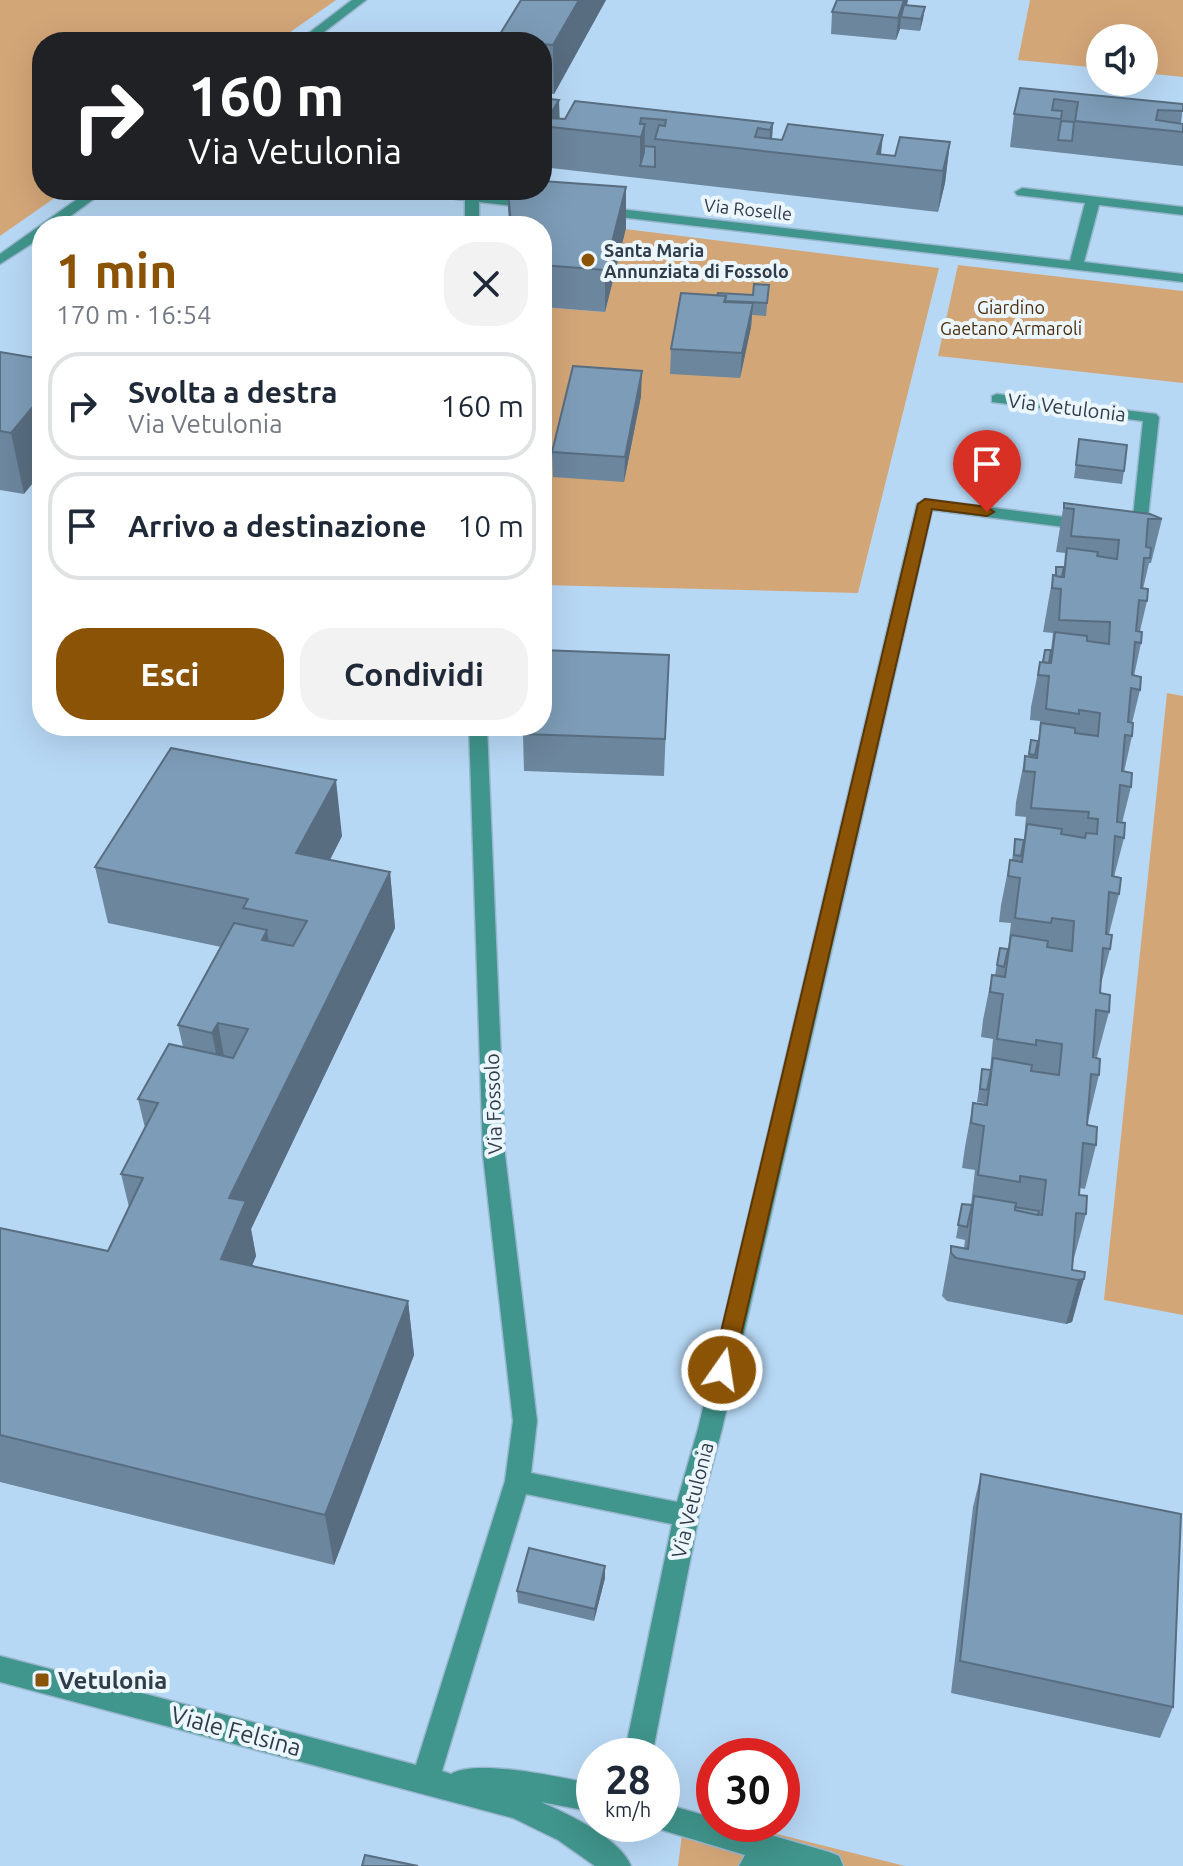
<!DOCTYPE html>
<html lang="it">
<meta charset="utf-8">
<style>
:root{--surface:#fff;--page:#f2f2f3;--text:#1f2937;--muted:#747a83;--line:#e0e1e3;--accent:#8b5306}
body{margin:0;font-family:Ubuntu,sans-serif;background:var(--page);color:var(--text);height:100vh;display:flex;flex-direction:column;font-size:30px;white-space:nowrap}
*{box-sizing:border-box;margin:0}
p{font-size:26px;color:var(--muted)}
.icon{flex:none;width:44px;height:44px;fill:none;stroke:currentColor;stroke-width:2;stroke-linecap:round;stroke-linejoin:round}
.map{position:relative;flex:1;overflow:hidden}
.drawer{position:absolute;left:32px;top:216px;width:520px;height:520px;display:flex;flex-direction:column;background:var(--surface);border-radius:32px;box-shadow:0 8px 32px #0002}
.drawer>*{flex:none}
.top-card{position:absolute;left:32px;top:32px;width:520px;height:168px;border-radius:32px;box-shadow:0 8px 32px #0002;background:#202124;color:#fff;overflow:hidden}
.tools{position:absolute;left:1086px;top:24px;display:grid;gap:16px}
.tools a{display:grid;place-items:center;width:72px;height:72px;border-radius:50%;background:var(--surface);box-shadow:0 8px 32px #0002;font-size:40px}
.speed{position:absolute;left:576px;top:1738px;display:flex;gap:16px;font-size:40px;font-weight:700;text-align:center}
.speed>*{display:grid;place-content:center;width:104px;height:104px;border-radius:50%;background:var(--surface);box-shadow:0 8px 32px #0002;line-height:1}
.speed small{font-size:20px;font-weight:400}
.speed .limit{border:12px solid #d22;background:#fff;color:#111}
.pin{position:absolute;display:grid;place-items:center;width:68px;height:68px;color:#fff;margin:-82px -34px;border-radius:50% 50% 50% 0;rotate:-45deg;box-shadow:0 0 8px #0007}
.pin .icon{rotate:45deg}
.me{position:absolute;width:88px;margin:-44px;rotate:13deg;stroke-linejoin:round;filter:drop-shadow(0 0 6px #0008)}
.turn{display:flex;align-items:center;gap:28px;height:168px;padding:0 24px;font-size:36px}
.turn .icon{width:104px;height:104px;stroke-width:2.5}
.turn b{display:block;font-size:56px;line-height:68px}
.round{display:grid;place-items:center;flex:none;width:84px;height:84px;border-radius:32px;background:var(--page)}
.summary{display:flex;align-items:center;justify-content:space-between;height:136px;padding:0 24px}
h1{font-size:48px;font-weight:700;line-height:60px;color:var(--accent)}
.primary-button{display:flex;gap:16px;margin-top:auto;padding:16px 24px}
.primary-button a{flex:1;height:92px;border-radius:32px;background:var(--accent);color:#fff;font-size:32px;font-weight:700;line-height:92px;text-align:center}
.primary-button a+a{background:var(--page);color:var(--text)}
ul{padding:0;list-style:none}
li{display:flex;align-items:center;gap:24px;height:108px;margin:0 16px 12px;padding:0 8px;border:4px solid var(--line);border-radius:32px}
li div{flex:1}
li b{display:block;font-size:30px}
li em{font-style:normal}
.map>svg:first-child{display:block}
</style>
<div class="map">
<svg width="1183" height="1866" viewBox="0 0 1183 1866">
<rect width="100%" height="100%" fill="#b7d8f5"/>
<g fill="#d3a678">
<path d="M0,0H336L276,42H42V190H66L0,236Z"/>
<path d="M1030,0H1183V77L1144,73V38H1100V68L1018,60Z"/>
<path d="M625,229L939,268L858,593L542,585V307L605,312Z"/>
<path d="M958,265L1183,291V383L938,356Z"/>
<path d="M1167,693L1183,696V1315L1104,1300Z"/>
<path d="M685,1811L714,1824H737L905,1866H678Z"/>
</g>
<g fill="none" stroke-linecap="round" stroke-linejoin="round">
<defs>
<g id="minor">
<path d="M352,0H366L311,42H297Z"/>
<path d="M1022,188L1183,207V215L1099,205L1084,262L1183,274V282L602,215L595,211L602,207L1070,261L1085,203L1017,195L1015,192Z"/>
<path d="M90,190H106L57,226H42V237L0,264V254Z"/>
<path d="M408,190H449L534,200L541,204L534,208L479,202V226H465V200L415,194Z"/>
<path d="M997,394L1156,414L1159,417L1146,535L1135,536L1127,531L1132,527L1143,421L992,402V396Z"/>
<path d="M925,499L1087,520L1095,525L1087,530L932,510L722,1429L699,1515L652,1756H624L672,1524L526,1494L442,1771L451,1774C476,1758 563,1778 594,1784V1812L541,1802C568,1814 620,1838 631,1866H595L558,1840L513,1818L0,1682V1656L416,1765L505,1481L513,1421L483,1155L469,726H487L505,1155L537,1421L531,1473L677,1502L698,1429L917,504Z"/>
<path d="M662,1803L714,1818V1824H733L829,1852L839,1856L843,1866H739L745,1855L652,1827L651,1824H662Z"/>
</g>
</defs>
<use href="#minor" stroke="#99b6cf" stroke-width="3"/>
<use href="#minor" fill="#40958c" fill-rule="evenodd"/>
</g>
<g fill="#6c869d">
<path d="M521,0H606L554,94L542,93V42H497V39Z"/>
<path d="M837,0H908L907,5L925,7L923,19L920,31L900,29L896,40L831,34L832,12Z"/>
<path d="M1020,88L1183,104L1181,124H1183V166L1010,147L1014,114Z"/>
<path d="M542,98L559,100V119H565L575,101L773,123L772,139L895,156L950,142L945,183L938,212L542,167Z"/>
<path d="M626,187V228L605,312L542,307V226H509L507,190Z"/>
<path d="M769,285L766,316L752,315L751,327L740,378L670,374L671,349L717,296L753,295Z"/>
<path d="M0,352L24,494L0,490Z"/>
<path d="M641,396L624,482L553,477L552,452Z"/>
<path d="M1079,439L1124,471L1122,484L1074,478Z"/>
<path d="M1064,503L1162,519L1151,563H1149L1143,589L1147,601L1140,631L1141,643L1134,676L1140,690L1132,723V736L1124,772L1131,787L1122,823L1124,838L1114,877L1119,894L1109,934L1110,949L1101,984L1100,993L1109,1012L1097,1057L1093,1056L1099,1075L1087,1125L1096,1145L1085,1189L1080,1188L1079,1195L1086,1214L1074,1258L1072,1270L1085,1272L1072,1322L1066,1324L947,1301L942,1296L951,1246L964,1248L965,1240L956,1238L962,1204L971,1205L975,1170L962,1168L965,1147L973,1103L984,1104V1103L977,1102L982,1069L990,1070L993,1039L981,1037L983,1020L992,975H995L1000,948L1008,949L1011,923L999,922L1001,905L1010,860H1012L1015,839L1024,840L1026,817L1015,816L1016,802L1025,756L1028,757L1031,740L1038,741L1039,735L1040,721L1030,720L1031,707L1040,662H1042L1045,650H1051L1053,633L1043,632L1053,575L1055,576L1056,567H1064L1065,553L1056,552Z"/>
<path d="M669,655L664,776L524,771L523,734Z"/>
<path d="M252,726H294L289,733Z"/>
<path d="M342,836L330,860L390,872L395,928L251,1229L256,1256L252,1266L408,1301L414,1355L334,1565L0,1482V1228L108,1251L129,1207L121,1174L145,1128L138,1099L183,1047L178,1025L221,947L108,923L95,867Z"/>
<path d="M981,1474L1173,1707L1160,1738L951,1693L973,1507Z"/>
<path d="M605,1566V1578L594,1621L518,1603L517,1591Z"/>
</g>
<g fill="#586d80">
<path d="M579,0H606L554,94L553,45Z"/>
<path d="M904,0H908L903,17H901L900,29L896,40L898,18Z"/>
<path d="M925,7L923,19L920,31L921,19Z"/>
<path d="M559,100L560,128L548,118Z"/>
<path d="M641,118V136L645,124L644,164L640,166V178V124Z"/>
<path d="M773,123L771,152H769L770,130Z"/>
<path d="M883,135L880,164L877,154Z"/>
<path d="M950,142L945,183L938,212L943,171Z"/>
<path d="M626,187V228L605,312V270Z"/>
<path d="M753,303L751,327L740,378L742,353Z"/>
<path d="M642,371L641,396L624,482L625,457Z"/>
<path d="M42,396V472L24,494L11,433Z"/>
<path d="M288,726H294L289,733Z"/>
<path d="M336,780L342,836L304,909L296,853Z"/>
<path d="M390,872L395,928L251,1229L256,1256L232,1313L221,1259L229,1198Z"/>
<path d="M267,930L275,984L262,940Z"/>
<path d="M218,1023L228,1078L223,1089L212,1033Z"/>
<path d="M1084,1279L1072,1322L1066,1324L1078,1280Z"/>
<path d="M408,1301L414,1355L334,1565L325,1515Z"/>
<path d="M605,1566V1578L594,1621L595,1609Z"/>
</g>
<g fill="#7d9cb7" stroke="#586d80" stroke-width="2">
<path d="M521,0H579L553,45L542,44V42H522L497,39Z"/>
<path d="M837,0H904L898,18L832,12Z"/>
<path d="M904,5L925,7L921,19L901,17Z"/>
<path d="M1020,88L1183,104V111L1158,110L1156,120L1183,124V132L1075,121L1078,102L1054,99L1052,110L1062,111L1061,119L1014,114Z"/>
<path d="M542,98L559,100L548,118L565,119L575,101L773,123L770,130L758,128L755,137L782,140L788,124L883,135L877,154L895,156L900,137L950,142L943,171L655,139L659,125L665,126L666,120L641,118L640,124H645L641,137L542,126Z"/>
<path d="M1061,121L1074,122L1072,141L1058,140Z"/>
<path d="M644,146L655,147V167L640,166L644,152Z"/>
<path d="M542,181L626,187L605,270L542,265V226H511L508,190H542Z"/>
<path d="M754,284L769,285L767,303L725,301L726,296H717L718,293L753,295Z"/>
<path d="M681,293L726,296L724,302L753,303L742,353L671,349Z"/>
<path d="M0,352L42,359V396L11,433L0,431Z"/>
<path d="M573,366L642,371L625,457L552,452Z"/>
<path d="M1079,439L1127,445L1124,471L1076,465Z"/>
<path d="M1064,503L1150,514L1162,519H1148L1146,547L1151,548L1150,558H1144L1141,588L1148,589L1147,601L1139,600L1136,631L1142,632L1141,643L1135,642L1132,675L1141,677L1140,690L1131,688L1128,722L1133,723L1132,736L1125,735L1122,771L1132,773L1131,787L1120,785L1117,822L1125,823L1124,838L1115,836L1112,876L1121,878L1119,894L1109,892L1106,934L1112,935L1110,949L1103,948L1100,993L1110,995L1109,1012L1096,1010L1093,1057L1100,1059L1099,1075L1091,1074L1087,1125L1097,1127L1096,1145L1083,1143L1079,1195L1087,1196L1086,1214L1076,1213L1072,1270L1085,1272L1084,1279L1078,1280L956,1258L951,1253V1246L968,1249L974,1196L1016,1203L1015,1210L1042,1215L1046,1180L1020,1176V1182L978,1175L984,1126L971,1123L973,1103L987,1105L993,1058L1032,1065L1031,1071L1059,1075L1062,1044L1036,1040V1045L997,1039L1003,994L990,992L992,975L1005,977L1011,935L1048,941L1047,947L1072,951L1074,921L1052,918L1051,923L1015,918L1020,878L1008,876L1010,860L1022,862L1027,824L1062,829L1061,834L1085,838L1086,833L1097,834L1098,819L1088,818L1089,812L1031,808L1035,772L1024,771L1025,756L1037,758L1041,723L1075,728V733L1098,736L1100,713L1079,710V714L1046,709L1049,676L1038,675L1040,662L1051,663L1055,632L1087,636V641L1109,644L1110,622L1059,620L1061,589L1052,588L1053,575L1064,577L1067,548L1098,552L1097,556L1117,559L1119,540L1071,536L1074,509L1064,508Z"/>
<path d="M1056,567H1064L1062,577L1056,576Z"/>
<path d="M542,650L669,655L665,739L523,734L524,726H542Z"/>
<path d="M1045,650H1051L1049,663L1043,662Z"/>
<path d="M1031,740L1038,741L1035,755L1029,754Z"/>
<path d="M171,748L336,780L296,853L390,872L229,1198L246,1201L221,1259L408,1301L325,1515L0,1435V1228L108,1251L143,1178L121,1174L158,1103L138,1099L169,1044L233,1058L248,1029L218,1023L212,1033L178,1025L234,923L267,930L262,940L293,946L307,921L243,908L248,899L95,867Z"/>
<path d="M1015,839L1024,840L1021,856L1014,855Z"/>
<path d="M1000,948L1008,949L1004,967L997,965Z"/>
<path d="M982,1069L991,1070L987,1090L980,1089Z"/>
<path d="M962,1204L972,1205L967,1227L958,1225Z"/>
<path d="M1015,1207L1039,1211L1038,1215L1015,1210Z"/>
<path d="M981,1474L1181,1514L1173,1707L960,1661Z"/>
<path d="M529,1548L605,1566L595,1609L517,1591Z"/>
<path d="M365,1855L418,1866H362Z"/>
</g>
<path fill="#8b5306" stroke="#5a3604" stroke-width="2" d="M925,499L987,507L994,512L987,516L932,509L733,1370L730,1377L722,1379L715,1377L712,1370L918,504Z"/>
<g fill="#8b5306" stroke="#ecf6ff" stroke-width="3">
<circle cx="588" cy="260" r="8"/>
<rect x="34" y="1672" width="16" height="16" rx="4"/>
</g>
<g text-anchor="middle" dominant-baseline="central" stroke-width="8" stroke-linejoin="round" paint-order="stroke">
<g font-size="18" fill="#303d49" stroke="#ecf6ff">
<text transform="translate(748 209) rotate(6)">Via Roselle</text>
</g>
<g font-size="18" font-weight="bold" fill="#303d49" stroke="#ecf6ff" text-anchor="start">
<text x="604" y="250">Santa Maria<tspan x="604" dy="21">Annunziata di Fossolo</tspan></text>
</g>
<g font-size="18" fill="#4c2f0e" stroke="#ecf6ff">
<text x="1011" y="307">Giardino<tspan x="1011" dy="21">Gaetano Armaroli</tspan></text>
</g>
<g font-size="20" fill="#303d49" stroke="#ecf6ff">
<text transform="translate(1067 407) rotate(7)">Via Vetulonia</text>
<text transform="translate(493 1104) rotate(-92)">Via Fossolo</text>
<text transform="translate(692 1500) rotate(-76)">Via Vetulonia</text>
</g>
<g font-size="24" font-weight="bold" fill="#303d49" stroke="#ecf6ff" text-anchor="start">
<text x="58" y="1680">Vetulonia</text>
</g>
<g font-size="24" fill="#303d49" stroke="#ecf6ff">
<text transform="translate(236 1731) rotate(15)">Viale Felsina</text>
</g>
</g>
</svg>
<div class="tools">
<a><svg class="icon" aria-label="sound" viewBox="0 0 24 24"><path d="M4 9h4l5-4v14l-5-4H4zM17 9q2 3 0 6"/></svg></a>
</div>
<div class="speed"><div>28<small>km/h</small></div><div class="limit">30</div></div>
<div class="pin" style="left:987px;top:512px;background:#d93025"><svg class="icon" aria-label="arrive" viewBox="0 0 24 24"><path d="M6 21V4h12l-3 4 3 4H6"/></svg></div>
<svg class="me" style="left:722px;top:1370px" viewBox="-20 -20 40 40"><circle r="17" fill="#8b5306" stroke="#fff" stroke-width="3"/><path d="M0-11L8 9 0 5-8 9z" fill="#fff"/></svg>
<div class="top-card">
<div class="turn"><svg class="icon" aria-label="right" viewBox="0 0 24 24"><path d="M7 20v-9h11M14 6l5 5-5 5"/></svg><div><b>160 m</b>Via Vetulonia</div></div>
</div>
<section class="drawer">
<div class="summary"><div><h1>1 min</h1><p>170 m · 16:54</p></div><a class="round"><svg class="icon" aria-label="close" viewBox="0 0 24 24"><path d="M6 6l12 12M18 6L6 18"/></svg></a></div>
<ul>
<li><svg class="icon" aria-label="right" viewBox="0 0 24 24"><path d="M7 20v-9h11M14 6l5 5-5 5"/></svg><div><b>Svolta a destra</b><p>Via Vetulonia</p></div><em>160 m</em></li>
<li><svg class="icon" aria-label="arrive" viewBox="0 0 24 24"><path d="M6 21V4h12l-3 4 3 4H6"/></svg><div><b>Arrivo a destinazione</b></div><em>10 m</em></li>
</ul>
<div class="primary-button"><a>Esci</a><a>Condividi</a></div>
</section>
</div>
